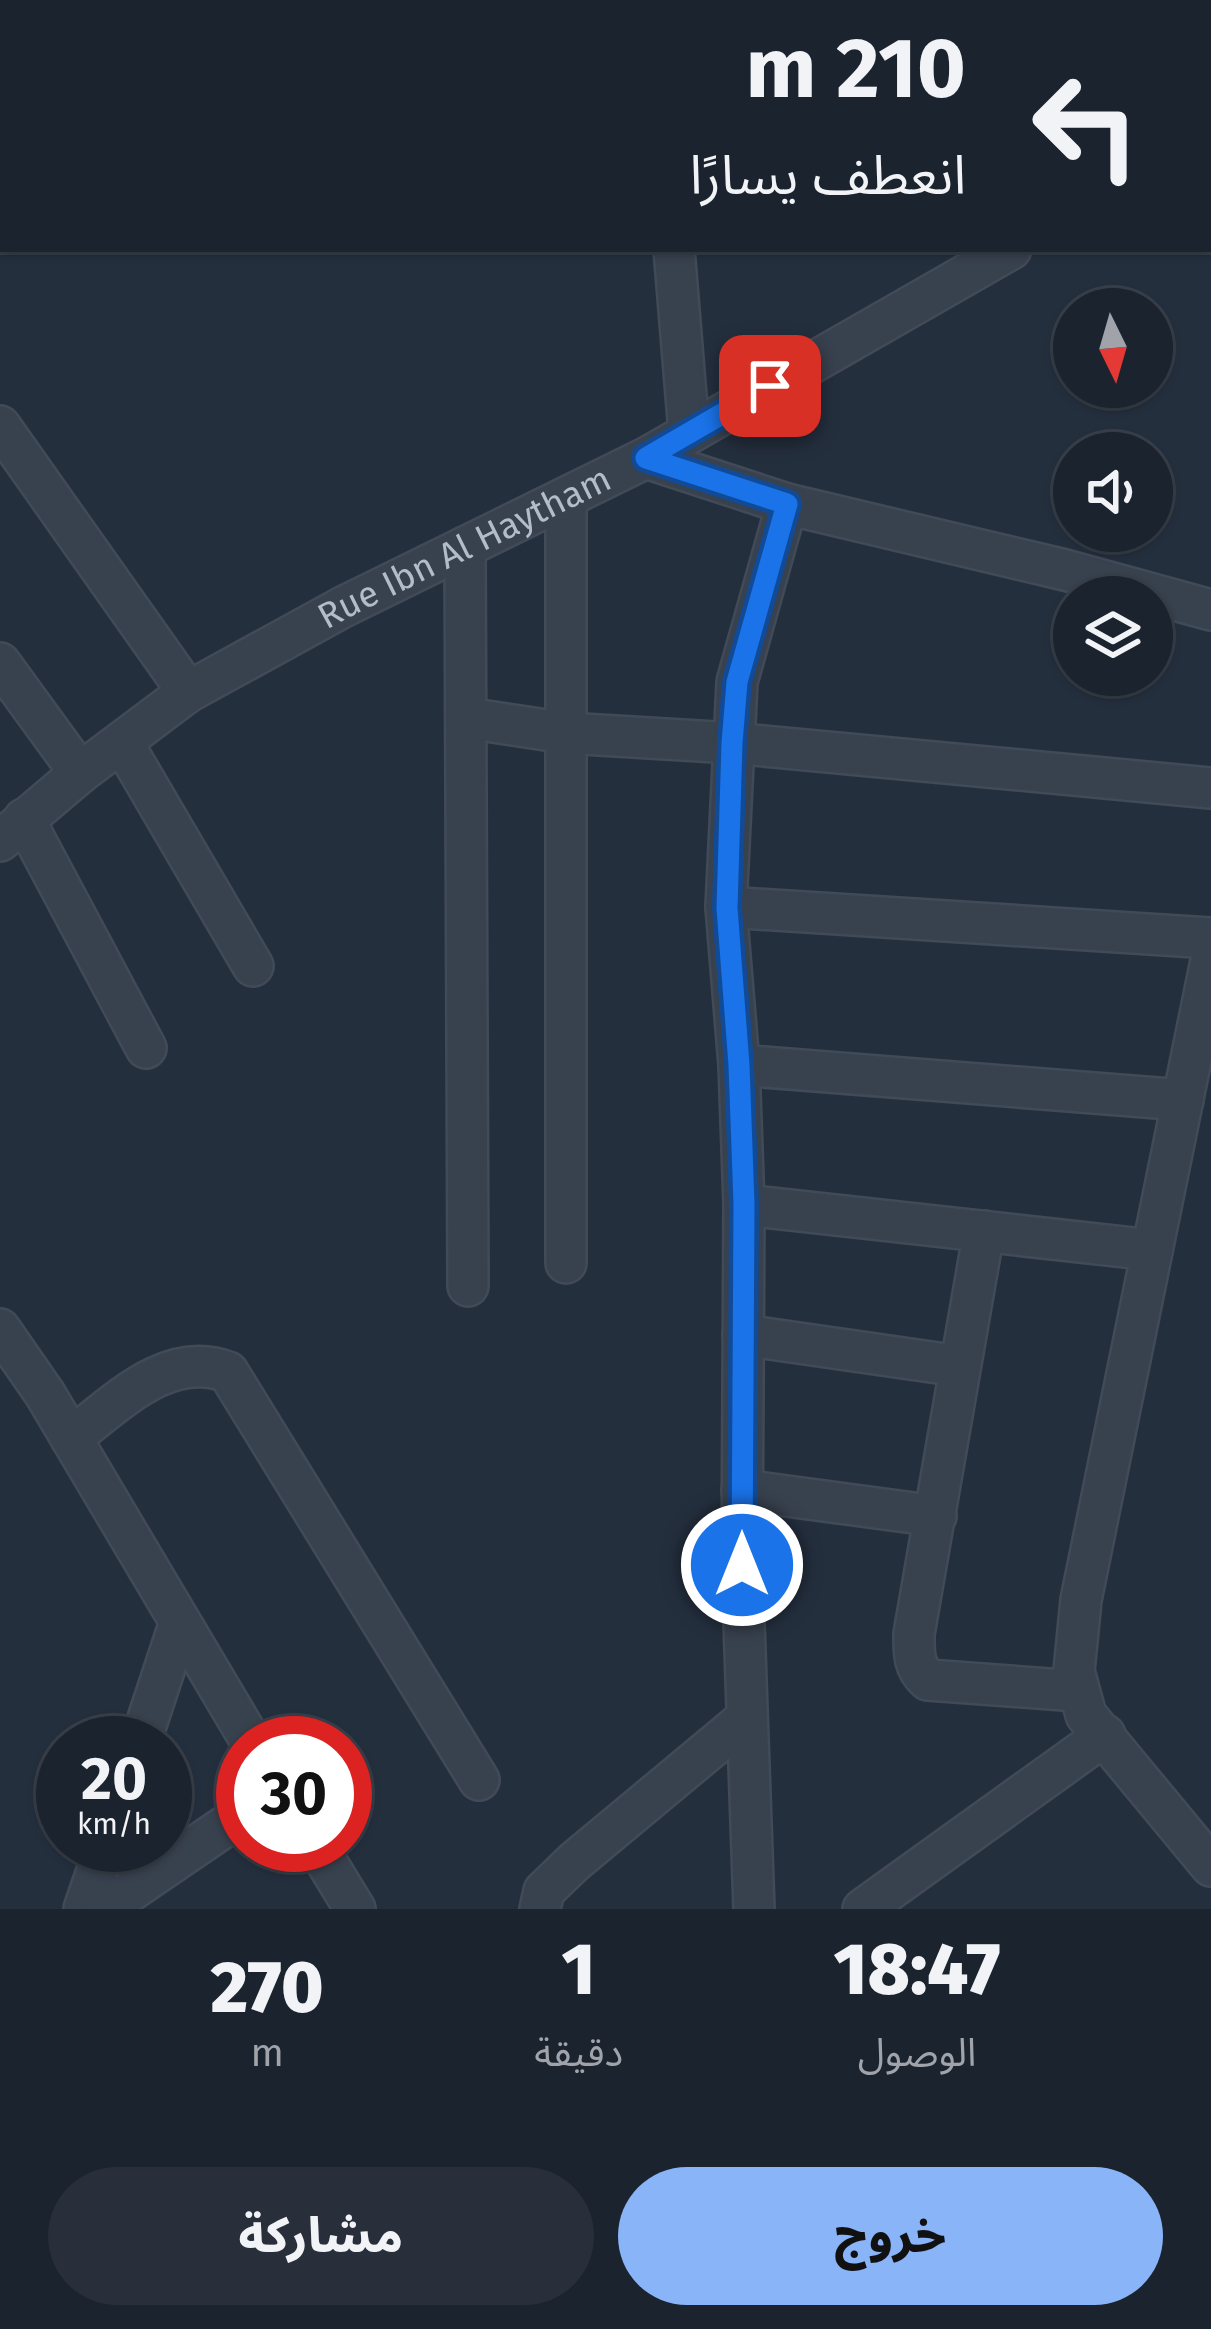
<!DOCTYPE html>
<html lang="ar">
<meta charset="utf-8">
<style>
:root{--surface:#1b232e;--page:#282f3a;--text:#f1f3f6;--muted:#a0a4aa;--line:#39404a;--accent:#8ab4f8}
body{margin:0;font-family:"Fira Sans","Noto Sans Arabic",sans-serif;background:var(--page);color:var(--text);direction:rtl;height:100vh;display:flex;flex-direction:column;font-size:45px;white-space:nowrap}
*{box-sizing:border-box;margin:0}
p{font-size:39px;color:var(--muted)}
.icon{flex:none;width:66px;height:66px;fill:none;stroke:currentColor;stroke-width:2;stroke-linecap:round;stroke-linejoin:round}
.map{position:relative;height:1909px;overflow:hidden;direction:ltr}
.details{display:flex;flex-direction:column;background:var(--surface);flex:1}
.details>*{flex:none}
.banner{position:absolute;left:0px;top:0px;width:1212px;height:252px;box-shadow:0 3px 9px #0004,0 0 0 3px var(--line);direction:rtl;background:#1b232e;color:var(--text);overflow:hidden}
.needle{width:78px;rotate:175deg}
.tools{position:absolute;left:1053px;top:288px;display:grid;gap:24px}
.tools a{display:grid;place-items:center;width:120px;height:120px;border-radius:50%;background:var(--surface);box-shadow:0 3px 9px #0004,0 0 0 3px var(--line);font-size:60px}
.speed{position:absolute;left:36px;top:1716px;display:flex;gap:24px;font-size:60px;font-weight:700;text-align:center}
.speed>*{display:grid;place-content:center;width:156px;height:156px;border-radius:50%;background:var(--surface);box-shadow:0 3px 9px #0004,0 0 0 3px var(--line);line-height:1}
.speed small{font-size:30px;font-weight:400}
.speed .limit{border:18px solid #d22;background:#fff;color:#111}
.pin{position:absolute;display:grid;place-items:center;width:102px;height:102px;color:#fff;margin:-51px;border-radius:24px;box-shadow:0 6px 18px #0006}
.me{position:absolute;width:132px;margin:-66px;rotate:0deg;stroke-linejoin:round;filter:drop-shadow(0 0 9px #0008)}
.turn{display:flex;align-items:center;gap:42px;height:252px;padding:0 48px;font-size:54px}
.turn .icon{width:156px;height:156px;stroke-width:2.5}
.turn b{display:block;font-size:84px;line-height:102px}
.eta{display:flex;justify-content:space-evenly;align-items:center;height:204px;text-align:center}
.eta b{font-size:72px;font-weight:800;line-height:84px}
.cta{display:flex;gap:24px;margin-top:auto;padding:24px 48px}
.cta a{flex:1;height:138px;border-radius:72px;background:var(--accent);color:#111;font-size:48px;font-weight:800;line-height:138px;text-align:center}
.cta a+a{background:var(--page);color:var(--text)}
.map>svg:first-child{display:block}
</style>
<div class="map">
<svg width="1211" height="1909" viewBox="0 0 1211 1909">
<rect width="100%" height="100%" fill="#242f3e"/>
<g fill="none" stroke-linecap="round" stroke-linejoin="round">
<defs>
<g id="minor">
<path d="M134,0L135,3"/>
<path d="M328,0L329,3"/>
<path d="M495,0V3"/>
<path d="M662,0V3"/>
<path d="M932,0L935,3"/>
<path d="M844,3L863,0"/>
<path d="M0,32H3"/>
<path d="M1209,140L1211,138"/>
<path d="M0,156L3,155"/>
<path d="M674,249L689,432"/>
<path d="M0,426L188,692"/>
<path d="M646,458L787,504L1065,570L1211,610"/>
<path d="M566,498V1263"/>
<path d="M465,547L468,1286"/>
<path d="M0,663L80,773"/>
<path d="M466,718L566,733L732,743L1211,788"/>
<path d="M122,742L253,966"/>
<path d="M24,819L146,1048"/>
<path id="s1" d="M0,841L80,773L188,692L343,607L646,458L1011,249"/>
<path d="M726,907L1211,938"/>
<path d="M1211,961L1081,1600L1074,1671L1086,1715L1211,1866"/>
<path d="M739,1065L1183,1100"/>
<path d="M744,1205L1152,1250"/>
<path d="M984,1231L914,1634C914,1652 913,1667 928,1680L1077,1691"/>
<path d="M0,1329L45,1394L252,1743"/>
<path d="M743,1335L959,1366"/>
<path d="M71,1438C116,1404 168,1349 228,1372L479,1780"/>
<path d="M742,1490L936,1516"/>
<path d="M140,1743L179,1625"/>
<path d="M316,1845L355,1909"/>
<path d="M84,1909L106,1845"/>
<path d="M104,1909L243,1814"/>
<path d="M540,1909L544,1891L574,1862L747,1718"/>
<path d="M754,1909L742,1565L744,1205L739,1065L726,907L737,682L787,504"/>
<path d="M863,1909L1105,1735"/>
</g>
</defs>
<use href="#minor" stroke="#414a57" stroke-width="44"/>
<use href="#minor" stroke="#38414e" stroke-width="39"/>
</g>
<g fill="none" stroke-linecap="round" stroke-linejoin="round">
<defs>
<path id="route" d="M742,1565L744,1204L739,1065L727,908L732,743L737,682L787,504L646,458L770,386"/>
</defs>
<use href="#route" stroke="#114b97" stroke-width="30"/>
<use href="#route" stroke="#1a73e8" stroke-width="21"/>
</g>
<g text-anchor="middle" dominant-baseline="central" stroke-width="12" stroke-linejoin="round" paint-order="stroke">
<g font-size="36" fill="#b4bcc9" stroke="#1d2633">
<text stroke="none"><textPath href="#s1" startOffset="552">Rue Ibn Al Haytham</textPath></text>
</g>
</g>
</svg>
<div class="tools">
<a><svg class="needle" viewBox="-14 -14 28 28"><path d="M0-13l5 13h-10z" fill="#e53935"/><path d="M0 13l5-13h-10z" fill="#a0a4aa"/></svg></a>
<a><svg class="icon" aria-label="sound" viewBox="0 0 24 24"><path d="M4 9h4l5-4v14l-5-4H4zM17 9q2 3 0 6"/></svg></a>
<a><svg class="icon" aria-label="layers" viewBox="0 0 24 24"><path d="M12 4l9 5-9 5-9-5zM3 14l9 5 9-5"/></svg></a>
</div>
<div class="speed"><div>20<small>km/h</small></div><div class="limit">30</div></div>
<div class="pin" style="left:770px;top:386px;background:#d93025"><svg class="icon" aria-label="arrive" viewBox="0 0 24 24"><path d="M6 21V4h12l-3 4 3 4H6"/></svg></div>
<svg class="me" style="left:742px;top:1565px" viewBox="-20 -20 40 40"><circle r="17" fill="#1a73e8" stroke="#fff" stroke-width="3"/><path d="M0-11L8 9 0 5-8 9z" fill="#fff"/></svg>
<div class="banner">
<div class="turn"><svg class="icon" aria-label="left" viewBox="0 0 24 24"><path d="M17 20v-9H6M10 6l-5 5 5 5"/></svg><div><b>210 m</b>انعطف يسارًا</div></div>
</div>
</div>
<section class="details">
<div class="eta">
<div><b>18:47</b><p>الوصول</p></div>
<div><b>1</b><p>دقيقة</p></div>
<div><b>270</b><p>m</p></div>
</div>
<div class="cta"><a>خروج</a><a>مشاركة</a></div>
</section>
